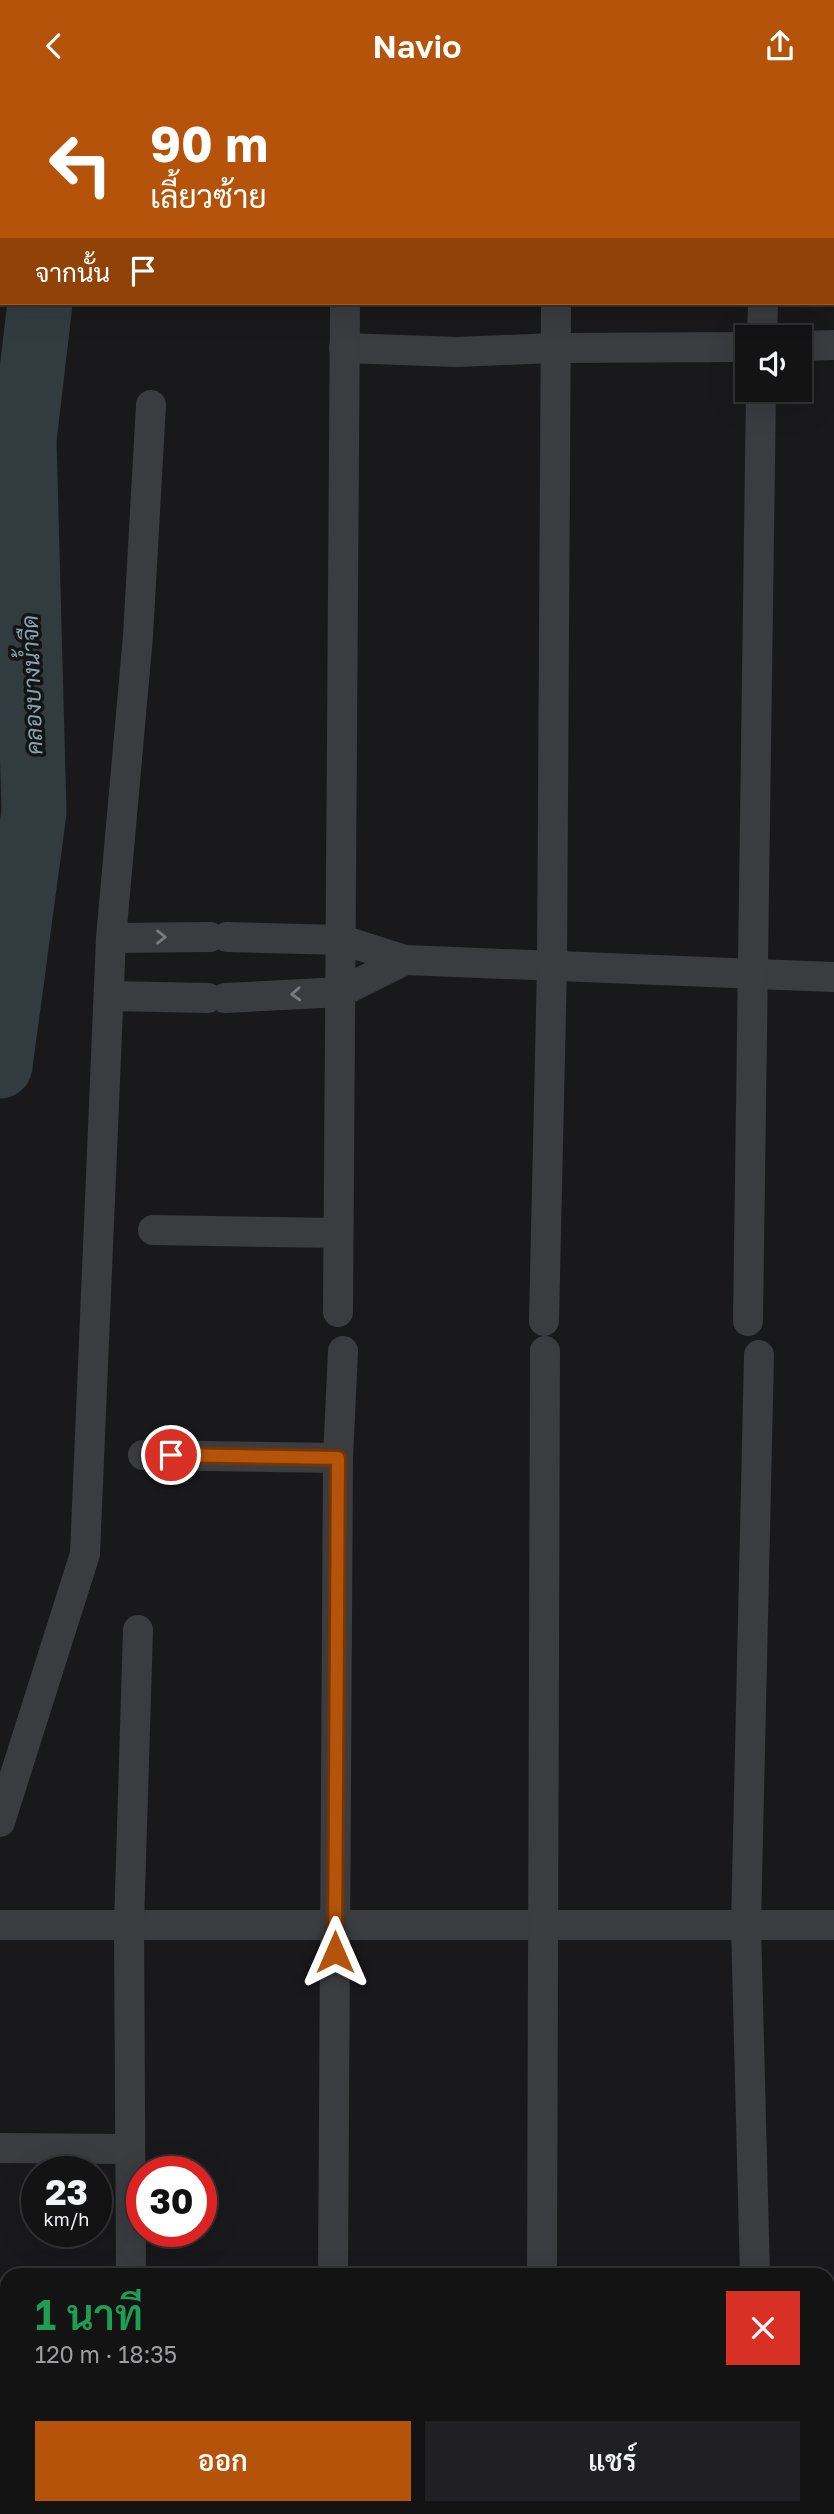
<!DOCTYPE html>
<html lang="th">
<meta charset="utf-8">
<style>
:root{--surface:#131314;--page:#202022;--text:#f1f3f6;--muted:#9d9ea0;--line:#323234;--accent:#b45309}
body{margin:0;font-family:"Golos Text",Sarabun,sans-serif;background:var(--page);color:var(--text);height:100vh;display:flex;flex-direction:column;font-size:26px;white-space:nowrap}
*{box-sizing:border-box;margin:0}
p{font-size:23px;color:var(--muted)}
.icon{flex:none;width:38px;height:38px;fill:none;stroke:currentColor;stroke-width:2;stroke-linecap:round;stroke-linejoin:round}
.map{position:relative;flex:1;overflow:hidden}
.details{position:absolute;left:0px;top:2177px;width:835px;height:247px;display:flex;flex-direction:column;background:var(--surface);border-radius:21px 21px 0 0;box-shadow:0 7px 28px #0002,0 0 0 2px var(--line)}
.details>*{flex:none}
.top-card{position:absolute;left:0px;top:0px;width:835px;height:214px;box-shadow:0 7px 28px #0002,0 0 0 2px var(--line);background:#b45309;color:#fff;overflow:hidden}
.fabs{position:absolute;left:735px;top:234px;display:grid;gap:14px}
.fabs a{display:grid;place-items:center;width:77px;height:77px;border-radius:0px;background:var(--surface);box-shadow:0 7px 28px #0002,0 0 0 2px var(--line);font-size:35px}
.speed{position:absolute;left:21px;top:2065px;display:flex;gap:14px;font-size:35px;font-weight:700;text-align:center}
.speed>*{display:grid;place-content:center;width:91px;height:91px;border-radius:50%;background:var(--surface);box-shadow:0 7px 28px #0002,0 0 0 2px var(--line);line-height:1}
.speed small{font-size:18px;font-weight:400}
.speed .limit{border:10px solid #d22;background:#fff;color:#111}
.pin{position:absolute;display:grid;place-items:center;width:60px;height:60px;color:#fff;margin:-30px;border:4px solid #fff;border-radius:50%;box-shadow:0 2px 7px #0007}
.me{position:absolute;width:77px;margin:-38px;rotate:0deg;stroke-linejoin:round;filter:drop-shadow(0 0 5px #0008)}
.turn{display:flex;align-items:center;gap:24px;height:147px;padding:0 35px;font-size:32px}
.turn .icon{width:91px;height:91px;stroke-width:2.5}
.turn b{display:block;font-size:49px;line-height:60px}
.then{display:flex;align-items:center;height:66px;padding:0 35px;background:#0003;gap:14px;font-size:26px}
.round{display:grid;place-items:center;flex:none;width:74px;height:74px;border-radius:0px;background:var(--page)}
.head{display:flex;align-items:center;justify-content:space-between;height:119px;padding:0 35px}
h1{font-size:42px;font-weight:600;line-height:52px;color:#1e9e55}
.cta{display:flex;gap:14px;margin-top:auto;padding:14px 35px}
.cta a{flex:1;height:80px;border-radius:0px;background:var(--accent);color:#fff;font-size:28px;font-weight:600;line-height:80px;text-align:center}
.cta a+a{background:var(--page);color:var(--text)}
header{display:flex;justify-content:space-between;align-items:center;height:91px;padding:0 35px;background:var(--accent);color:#fff;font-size:32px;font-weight:600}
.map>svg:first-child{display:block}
</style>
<header><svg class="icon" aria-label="back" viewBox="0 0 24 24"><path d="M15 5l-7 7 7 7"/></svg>Navio<svg class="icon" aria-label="share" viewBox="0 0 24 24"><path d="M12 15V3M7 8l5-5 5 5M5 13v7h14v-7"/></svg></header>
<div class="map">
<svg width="834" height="2423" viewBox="0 0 834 2423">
<rect width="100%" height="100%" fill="#19191b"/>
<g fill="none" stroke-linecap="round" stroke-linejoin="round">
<g stroke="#323c40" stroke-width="65">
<path d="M64,2V0"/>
<path d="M0,975L34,721L24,349L40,212"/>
</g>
<g stroke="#3a3c3f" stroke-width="30">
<path d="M353,2V0"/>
<path d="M563,2L564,0"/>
<path d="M768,2V0"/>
<path d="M762,247L763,212"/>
<path d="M800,255L834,254"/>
<path d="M344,257L457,261L554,257L747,256"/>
<path d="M227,846L342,849L405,869L834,886"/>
<path d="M111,847L210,846"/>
<path d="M111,905L208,907"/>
<path d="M225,907L341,901L405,869"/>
<path d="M153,1139L338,1142"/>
<path d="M338,1221L345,212"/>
<path d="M544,1230L552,876L556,212"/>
<path d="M748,1230L761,299"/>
<path d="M143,1364L338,1367"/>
<path d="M0,1731L85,1463L111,847L138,545L151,314"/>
<path d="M0,1834H834"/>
<path d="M0,2057L130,2058"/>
<path d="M131,2184L129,1834L138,1539"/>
<path d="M333,2184L338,1367L343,1260"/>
<path d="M542,2184L545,1260"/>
<path d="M755,2184L746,1834L759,1264"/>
<path d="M0,2283L7,2286"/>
<path d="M828,2318H834"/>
<path d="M329,2417L344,2423"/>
<path d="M101,2423L110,2420L131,2423"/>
</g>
</g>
<defs><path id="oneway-chevron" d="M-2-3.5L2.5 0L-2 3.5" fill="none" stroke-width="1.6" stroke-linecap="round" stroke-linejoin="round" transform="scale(1.75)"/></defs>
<g stroke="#797d82">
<use href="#oneway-chevron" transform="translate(161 846)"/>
<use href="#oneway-chevron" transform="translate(296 903) rotate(177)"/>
</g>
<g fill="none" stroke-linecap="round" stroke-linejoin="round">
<defs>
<path id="route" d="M171,1364L338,1367L335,1861"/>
</defs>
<use href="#route" stroke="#753606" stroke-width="18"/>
<use href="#route" stroke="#b45309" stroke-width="12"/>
</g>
<g text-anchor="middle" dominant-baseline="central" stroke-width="7" stroke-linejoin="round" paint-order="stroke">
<g font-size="23" font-style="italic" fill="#87a5b1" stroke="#141416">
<text transform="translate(31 594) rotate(-92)">คลองบางน้ำจืด</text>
</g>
</g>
</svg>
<div class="fabs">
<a><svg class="icon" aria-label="sound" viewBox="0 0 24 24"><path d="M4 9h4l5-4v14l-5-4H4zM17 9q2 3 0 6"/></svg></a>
</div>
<div class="speed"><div>23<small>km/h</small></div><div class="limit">30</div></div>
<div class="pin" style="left:171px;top:1364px;background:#d93025"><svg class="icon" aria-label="arrive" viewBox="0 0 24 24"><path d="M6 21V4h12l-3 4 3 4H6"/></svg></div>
<svg class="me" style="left:335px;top:1861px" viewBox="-20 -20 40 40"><path d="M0-17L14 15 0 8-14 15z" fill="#b45309" stroke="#fff" stroke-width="4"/></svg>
<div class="top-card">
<div class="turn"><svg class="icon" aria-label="left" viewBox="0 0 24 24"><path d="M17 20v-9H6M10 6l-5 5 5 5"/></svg><div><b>90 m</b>เลี้ยวซ้าย</div></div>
<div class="then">จากนั้น<svg class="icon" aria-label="arrive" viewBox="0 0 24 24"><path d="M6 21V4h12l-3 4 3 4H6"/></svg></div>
</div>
<section class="details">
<div class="head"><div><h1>1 นาที</h1><p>120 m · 18:35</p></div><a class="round" style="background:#d93025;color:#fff"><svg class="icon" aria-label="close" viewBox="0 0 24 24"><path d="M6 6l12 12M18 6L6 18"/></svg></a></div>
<div class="cta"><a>ออก</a><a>แชร์</a></div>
</section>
</div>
